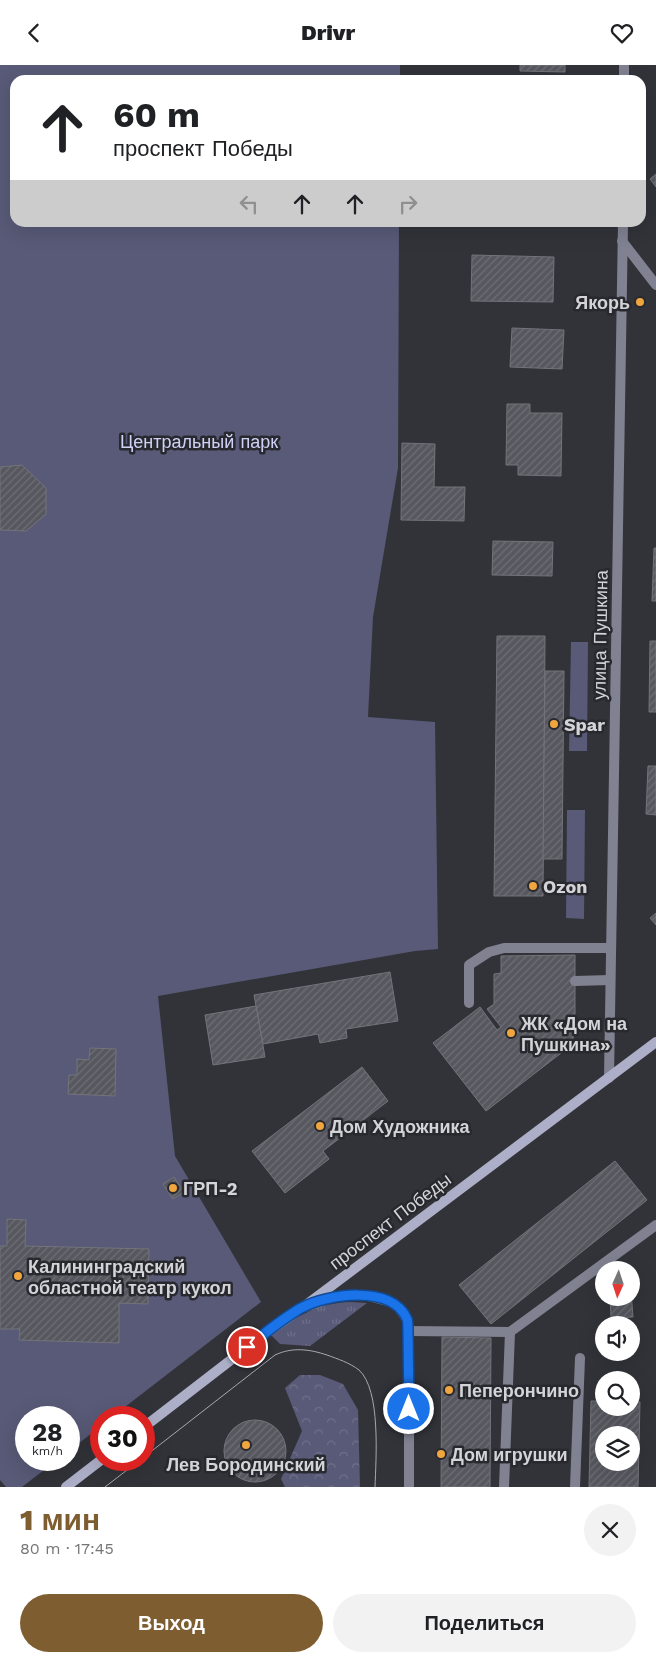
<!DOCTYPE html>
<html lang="ru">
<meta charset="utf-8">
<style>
:root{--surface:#fff;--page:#f2f2f2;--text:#202124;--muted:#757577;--accent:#7e5d30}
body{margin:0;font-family:"Work Sans",sans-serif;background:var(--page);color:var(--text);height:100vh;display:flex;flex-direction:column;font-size:19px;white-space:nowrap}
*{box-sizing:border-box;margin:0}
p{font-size:16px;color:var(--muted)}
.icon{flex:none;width:28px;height:28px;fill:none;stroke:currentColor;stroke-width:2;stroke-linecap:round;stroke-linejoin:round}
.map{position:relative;height:1422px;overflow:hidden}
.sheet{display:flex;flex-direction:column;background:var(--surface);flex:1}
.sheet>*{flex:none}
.banner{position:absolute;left:10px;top:10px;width:636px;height:152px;border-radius:15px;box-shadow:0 5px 20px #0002;background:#fff;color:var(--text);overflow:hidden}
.needle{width:32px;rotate:183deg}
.buttons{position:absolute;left:595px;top:1196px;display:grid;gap:10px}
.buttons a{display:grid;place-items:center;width:45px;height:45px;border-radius:50%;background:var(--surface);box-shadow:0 5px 20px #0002;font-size:25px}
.speed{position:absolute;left:15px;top:1341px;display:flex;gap:10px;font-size:25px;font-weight:700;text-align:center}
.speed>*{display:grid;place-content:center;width:65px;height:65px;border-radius:50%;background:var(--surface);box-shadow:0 5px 20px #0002;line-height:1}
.speed small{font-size:12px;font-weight:400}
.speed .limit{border:8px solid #d22;background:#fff;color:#111}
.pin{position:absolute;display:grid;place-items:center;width:42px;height:42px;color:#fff;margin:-21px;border:2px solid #fff;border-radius:50%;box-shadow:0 1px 5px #0007}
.me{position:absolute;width:55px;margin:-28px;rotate:0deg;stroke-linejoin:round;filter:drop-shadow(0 0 4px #0008)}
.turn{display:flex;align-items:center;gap:18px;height:105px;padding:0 20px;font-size:22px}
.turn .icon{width:65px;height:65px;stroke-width:2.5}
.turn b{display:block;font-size:35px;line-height:42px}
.lanes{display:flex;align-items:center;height:48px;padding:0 20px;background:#0003;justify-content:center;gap:25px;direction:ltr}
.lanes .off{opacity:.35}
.round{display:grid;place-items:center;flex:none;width:52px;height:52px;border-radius:26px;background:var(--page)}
.overview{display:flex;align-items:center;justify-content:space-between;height:85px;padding:0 20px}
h1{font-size:30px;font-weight:800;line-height:38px;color:var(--accent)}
.cta{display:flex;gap:10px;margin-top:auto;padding:10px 20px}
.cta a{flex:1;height:58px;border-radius:30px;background:var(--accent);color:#fff;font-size:20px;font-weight:800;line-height:58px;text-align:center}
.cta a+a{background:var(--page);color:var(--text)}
header{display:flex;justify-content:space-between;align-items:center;height:65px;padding:0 20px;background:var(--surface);font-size:22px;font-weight:800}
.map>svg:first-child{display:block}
</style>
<header><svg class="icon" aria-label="back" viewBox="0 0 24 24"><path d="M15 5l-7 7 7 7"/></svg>Drivr<svg class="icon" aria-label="heart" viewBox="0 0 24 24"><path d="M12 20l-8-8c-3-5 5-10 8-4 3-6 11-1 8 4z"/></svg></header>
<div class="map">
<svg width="656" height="1422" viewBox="0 0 656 1422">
<defs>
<pattern id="grass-tufts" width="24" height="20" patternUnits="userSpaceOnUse" patternTransform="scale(1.25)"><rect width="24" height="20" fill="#585a77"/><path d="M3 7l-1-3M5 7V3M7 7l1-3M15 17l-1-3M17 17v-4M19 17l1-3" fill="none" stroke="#6f718a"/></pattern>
<pattern id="forest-crowns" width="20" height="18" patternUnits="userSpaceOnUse" patternTransform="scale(1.25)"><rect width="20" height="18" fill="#585a77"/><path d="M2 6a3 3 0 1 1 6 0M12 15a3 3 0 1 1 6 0" fill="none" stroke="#6f718a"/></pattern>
<pattern id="building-hatch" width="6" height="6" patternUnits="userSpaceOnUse" patternTransform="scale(1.25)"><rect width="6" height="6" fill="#57585f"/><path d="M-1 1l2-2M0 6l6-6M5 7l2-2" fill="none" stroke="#6e6f75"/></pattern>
</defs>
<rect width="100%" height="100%" fill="#323339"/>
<path fill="url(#grass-tufts)" d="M351,1237L367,1238L310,1281L280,1279L271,1270C298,1251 317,1238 351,1237Z"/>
<path fill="url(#forest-crowns)" d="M300,1310H320L343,1319L358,1345L360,1422H285L281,1414L302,1366L285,1323Z"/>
<g fill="#585a77">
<path d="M0,0H400V15H15V158H399L398,403L373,552L368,652L435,657L438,884L415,886L158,931L175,1091L261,1237L112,1352H101V1361L69,1386V1352H26V1395H57L22,1422H6L0,1415Z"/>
<path d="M571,577H588L587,686H569Z"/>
<path d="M567,745H585L584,854L566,853Z"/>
</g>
<g fill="url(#building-hatch)" stroke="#73747b" fill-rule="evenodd">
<path d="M520,0H565V7L520,6Z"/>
<path d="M656,109V122L650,114Z"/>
<path d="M472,190L554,192L553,237L471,236Z"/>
<path d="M512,263L564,265L562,304L510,302Z"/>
<path d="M507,339H530V348H562L561,411L518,410V400H506Z"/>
<path d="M402,378L435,379L434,422H465L464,456L401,455Z"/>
<path d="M22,400L46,423V449L26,466L0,465V402Z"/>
<path d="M493,476L553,477L552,511L492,510Z"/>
<path d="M654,483H656V536H652Z"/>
<path d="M497,571H545L543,831H494Z"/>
<path d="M650,576H656V647H649Z"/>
<path d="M545,606H564L562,794H543Z"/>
<path d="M648,701H656V750L646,749Z"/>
<path d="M656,848V860L650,853Z"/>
<path d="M575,890V965L572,977L565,985L486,1046L433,978L480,942L497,965L501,962L487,944L494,939V909L501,908V891Z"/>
<path d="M390,907L398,956L346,964L347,973L320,978L318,969L263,979L254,930Z"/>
<path d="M256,941L265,992L213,1000L205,950Z"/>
<path d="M90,983L116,984L115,1031L68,1029L69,1010H77V994L89,995Z"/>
<path d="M362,1002L388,1036L323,1086L329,1094L285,1128L252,1086Z"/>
<path d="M615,1096L647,1135L491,1259L459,1220Z"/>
<path d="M174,1112L184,1127L173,1134L163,1119Z"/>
<path d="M7,1154L26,1155L25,1181L149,1184L148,1239L119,1238V1278L19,1275L20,1264H0V1181H7Z"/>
<path d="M631,1226L633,1252L611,1253L610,1232H631Z"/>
<path d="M442,1272L491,1273L490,1422H441Z"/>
<path d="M591,1336H604V1342H631V1337H640L638,1422H589ZM604,1370H631V1398H604Z"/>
<circle cx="255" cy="1386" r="31"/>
</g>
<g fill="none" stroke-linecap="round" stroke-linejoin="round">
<g stroke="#818291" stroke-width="10">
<path d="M575,916L610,915"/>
<path d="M469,938V900L489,887L504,883H611"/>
<path d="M408,1266L510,1267L656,1160"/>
<path d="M504,1422L510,1267"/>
<path d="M575,1422L580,1293"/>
</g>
<g stroke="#818291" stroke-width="10">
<path d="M622,176L656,220"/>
<path d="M305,1242L335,1232L352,1230H365L391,1237L399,1243L407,1254L408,1266L409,1305V1422"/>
</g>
<g stroke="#818291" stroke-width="10">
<path d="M624,15V0"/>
<path d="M609,1013L623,158"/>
</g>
<g stroke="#acafc7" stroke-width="10">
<path d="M144,1362L262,1271L302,1243L656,977"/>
<path d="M66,1422L101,1395"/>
</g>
<g stroke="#a8a9ad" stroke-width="1">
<path d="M144,1392L275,1290C292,1282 309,1284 327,1290C338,1294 350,1298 359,1305C381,1325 376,1393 375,1422"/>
<path d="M105,1422L140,1395"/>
</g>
</g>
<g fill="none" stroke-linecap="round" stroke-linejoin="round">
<defs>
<path id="route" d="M247,1282C264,1269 282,1254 301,1243C327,1229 392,1219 407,1254C408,1257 408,1262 408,1266L409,1344"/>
</defs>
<use href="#route" stroke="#114b97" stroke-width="12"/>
<use href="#route" stroke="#1a73e8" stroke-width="9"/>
</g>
<g fill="#f0a63f" stroke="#28292f" stroke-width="2">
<circle cx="640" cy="237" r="5"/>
<circle cx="554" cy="659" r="5"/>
<circle cx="533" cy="821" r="5"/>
<circle cx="511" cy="968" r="5"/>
<circle cx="320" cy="1061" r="5"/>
<circle cx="173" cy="1123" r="5"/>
<circle cx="18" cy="1211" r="5"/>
<circle cx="449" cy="1325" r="5"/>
<circle cx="246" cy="1380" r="5"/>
<circle cx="441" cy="1389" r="5"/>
</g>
<g text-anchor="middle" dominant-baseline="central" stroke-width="5" stroke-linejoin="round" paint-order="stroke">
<g font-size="18" font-weight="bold" fill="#d4d4d8" stroke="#28292f" text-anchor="start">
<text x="630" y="237" text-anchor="end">Якорь</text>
<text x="564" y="659">Spar</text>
<text x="543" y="821">Ozon</text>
<text x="521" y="958">ЖК «Дом на<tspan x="521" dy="21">Пушкина»</tspan></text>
<text x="330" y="1061">Дом Художника</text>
<text x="183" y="1123">ГРП-2</text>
<text x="28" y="1201">Калининградский<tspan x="28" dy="21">областной театр кукол</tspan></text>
<text x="459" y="1325">Пеперончино</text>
<text x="451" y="1389">Дом игрушки</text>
<text x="246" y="1399" text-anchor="middle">Лев Бородинский</text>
</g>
<g font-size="18" fill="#cfd2f6" stroke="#28292f">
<text x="199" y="376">Центральный парк</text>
</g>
<g font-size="18" fill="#d4d4d8" stroke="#28292f">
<text transform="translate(600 570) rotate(-89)">улица Пушкина</text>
<text transform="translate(390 1156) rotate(-37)">проспект Победы</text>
</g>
</g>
</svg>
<div class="buttons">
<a><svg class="needle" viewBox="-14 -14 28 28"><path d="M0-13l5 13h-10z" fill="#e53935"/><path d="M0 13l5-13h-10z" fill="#757577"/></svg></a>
<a><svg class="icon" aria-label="sound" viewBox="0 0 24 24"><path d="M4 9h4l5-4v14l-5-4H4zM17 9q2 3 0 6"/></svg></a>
<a><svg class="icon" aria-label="search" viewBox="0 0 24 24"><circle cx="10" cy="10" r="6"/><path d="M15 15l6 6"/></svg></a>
<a><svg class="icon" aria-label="layers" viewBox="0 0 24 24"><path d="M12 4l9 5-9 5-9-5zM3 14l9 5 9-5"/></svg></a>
</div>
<div class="speed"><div>28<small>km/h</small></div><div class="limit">30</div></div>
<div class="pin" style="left:247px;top:1282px;background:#d93025"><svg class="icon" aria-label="arrive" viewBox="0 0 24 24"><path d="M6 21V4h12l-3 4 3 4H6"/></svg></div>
<svg class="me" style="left:409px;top:1344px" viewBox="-20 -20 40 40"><circle r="17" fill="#1a73e8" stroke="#fff" stroke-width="3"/><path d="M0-11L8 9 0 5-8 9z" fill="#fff"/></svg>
<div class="banner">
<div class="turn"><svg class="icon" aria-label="ahead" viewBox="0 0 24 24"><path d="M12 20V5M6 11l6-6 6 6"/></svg><div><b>60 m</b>проспект Победы</div></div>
<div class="lanes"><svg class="icon off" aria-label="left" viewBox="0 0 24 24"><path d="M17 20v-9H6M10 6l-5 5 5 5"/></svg><svg class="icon" aria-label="ahead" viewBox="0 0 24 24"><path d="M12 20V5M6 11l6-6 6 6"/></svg><svg class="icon" aria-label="ahead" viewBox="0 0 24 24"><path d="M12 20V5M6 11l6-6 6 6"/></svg><svg class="icon off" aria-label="right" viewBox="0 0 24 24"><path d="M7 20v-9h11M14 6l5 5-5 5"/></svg></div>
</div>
</div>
<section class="sheet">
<div class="overview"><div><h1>1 мин</h1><p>80 m · 17:45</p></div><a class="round"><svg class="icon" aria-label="close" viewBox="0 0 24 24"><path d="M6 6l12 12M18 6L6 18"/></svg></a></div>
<div class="cta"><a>Выход</a><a>Поделиться</a></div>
</section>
